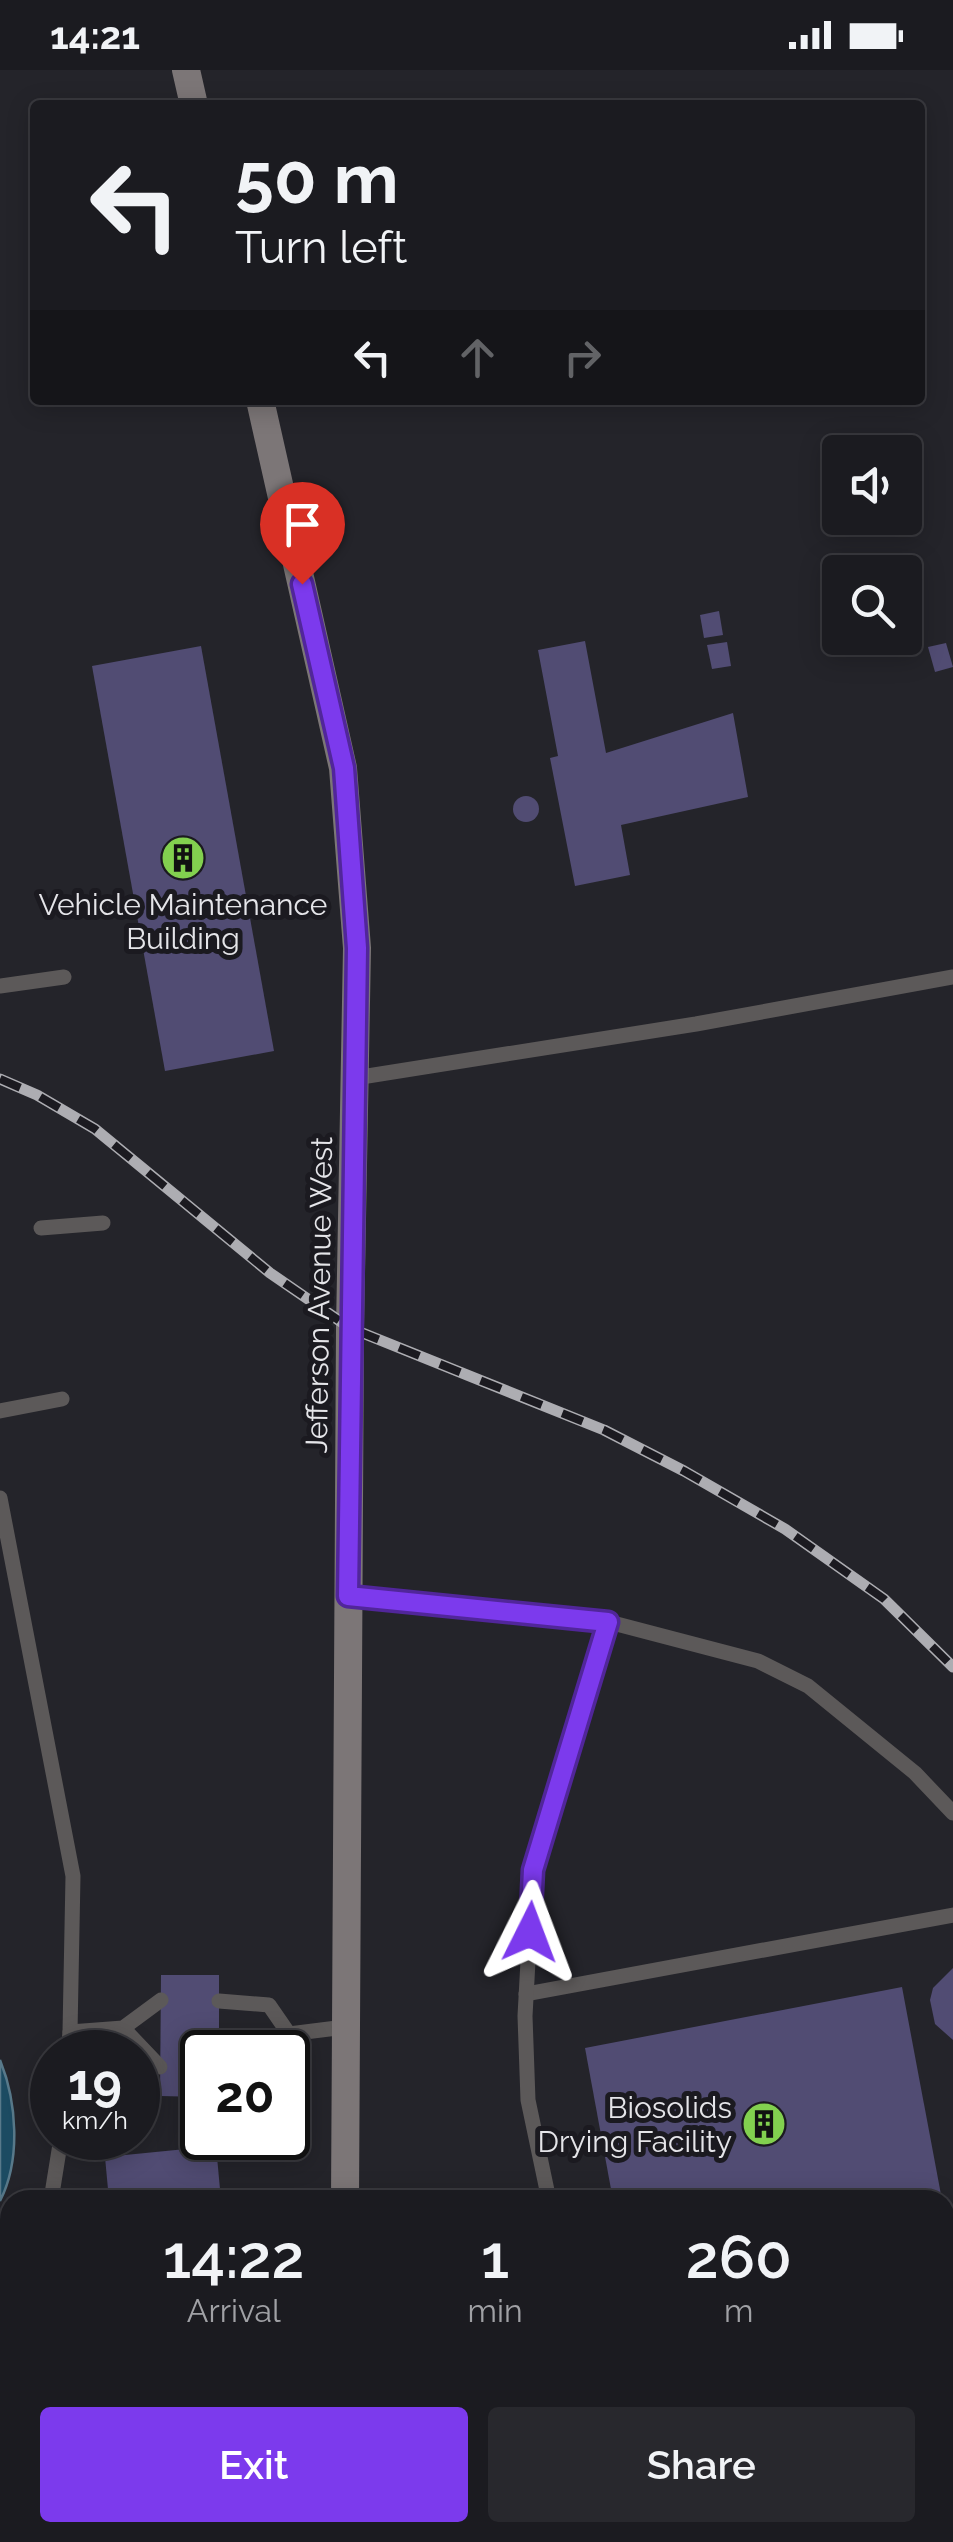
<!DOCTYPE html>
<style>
:root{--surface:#1b1b20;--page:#28282d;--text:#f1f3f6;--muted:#a0a1a5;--line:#39393e;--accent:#7c3aed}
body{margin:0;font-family:Raleway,sans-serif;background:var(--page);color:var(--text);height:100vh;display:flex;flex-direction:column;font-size:38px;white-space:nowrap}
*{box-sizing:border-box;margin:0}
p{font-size:32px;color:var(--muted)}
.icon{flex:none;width:55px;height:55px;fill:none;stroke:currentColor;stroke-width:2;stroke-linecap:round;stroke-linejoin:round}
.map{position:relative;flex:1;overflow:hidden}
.drawer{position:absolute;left:0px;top:2120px;width:955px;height:352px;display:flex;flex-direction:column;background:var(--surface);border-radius:30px 30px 0 0;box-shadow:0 5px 25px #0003,0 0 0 2px var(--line)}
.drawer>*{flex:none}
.banner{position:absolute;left:30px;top:30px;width:895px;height:305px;border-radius:10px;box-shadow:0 5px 25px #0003,0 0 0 2px var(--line);background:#1b1b20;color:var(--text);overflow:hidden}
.fabs{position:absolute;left:822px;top:365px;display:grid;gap:20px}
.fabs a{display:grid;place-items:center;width:100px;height:100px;border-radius:10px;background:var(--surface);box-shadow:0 5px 25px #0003,0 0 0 2px var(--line);font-size:50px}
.speed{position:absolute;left:30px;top:1960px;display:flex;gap:20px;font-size:50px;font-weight:700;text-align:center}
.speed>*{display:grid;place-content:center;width:130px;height:130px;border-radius:50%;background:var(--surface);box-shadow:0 5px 25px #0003,0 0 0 2px var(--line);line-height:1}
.speed small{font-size:25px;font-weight:400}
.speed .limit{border:5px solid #111;border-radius:15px;background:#fff;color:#111}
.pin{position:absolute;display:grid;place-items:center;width:85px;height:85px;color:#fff;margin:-102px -42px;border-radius:50% 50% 50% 0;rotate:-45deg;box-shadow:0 0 10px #0007}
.pin .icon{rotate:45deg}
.me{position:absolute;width:110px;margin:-55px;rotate:3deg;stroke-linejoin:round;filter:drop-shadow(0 0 8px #0008)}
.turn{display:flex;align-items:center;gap:35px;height:210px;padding:0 40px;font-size:45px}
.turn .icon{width:130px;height:130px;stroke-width:2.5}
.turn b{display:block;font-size:70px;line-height:85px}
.lanes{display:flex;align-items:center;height:95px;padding:0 40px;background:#0003;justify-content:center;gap:50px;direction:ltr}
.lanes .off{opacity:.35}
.eta{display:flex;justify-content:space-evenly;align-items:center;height:170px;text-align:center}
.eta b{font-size:60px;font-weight:600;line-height:70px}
.primary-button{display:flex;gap:20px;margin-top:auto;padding:20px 40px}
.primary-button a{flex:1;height:115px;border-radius:10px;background:var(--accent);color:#fff;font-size:40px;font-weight:600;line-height:115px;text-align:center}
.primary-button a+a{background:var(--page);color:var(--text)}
.status{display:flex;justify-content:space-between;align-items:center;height:70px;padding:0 50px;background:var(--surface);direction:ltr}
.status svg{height:28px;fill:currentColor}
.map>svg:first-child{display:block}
</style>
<div class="status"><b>14:21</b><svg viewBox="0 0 49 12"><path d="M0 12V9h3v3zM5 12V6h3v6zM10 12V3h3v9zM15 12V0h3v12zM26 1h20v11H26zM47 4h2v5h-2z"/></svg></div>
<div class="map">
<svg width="953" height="2472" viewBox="0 0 953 2472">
<rect width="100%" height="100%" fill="#24242a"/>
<path fill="#1c4b62" stroke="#58798a" stroke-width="2.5" d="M0,1990C17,2032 21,2090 0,2131Z"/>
<g fill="#514c73">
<path d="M719,541L723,565L704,568L700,545Z"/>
<path d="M585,571L606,683L733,643L748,727L621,755L630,805L575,816L550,688L558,686L538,580Z"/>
<path d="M727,572L731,596L712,599L707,575Z"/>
<path d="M946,573L953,597L935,602L928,577Z"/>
<path d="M201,576L274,981L165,1001L92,596Z"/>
<circle cx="526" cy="739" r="13"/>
<path d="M953,1898V1970L935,1954L930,1930L933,1918Z"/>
<path d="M161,1905H219V1982H202V2027L160,2026Z"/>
<path d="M902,1917L942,2130H613L585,1978Z"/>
<path d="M216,2076L221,2130H109L105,2087Z"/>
<path d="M945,2154L953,2187V2428L945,2429Z"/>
<path d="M10,2444V2462H111L112,2472H0V2446Z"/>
<path d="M675,2462H759V2464L719,2472H677Z"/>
</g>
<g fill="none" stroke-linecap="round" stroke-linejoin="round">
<g stroke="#5c5959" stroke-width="15">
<path d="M0,916L64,907"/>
<path d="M355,1008L696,954L953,907"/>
<path d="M41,1158L103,1153"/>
<path d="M0,1341L62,1329"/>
<path d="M0,1428L73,1806L70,1962"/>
<path d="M348,1526L609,1552L758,1591L808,1616L915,1703L953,1743"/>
<path d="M526,1924L953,1845"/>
<path d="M219,1931L269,1935L289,1964"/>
<path d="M123,1958L160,1997"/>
<path d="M68,1982L70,1962L123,1958L161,1930"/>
<path d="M271,1982L289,1964L345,1957"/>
<path d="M51,2130L61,2068"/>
<path d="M549,2130L528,2030L525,1946L533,1800L609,1552"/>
<path d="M0,2210L10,2199"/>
<path d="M0,2377L10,2375"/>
<path d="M616,2462L618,2472"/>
</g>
<g stroke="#7c7677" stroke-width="28">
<path d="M186,0L194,35"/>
<path d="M260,330L343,698L357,878L350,1258L345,2130"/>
<path d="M345,2472V2462"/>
</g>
<defs>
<path id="rail" d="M0,1009L37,1025L95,1059L270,1203L350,1258L604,1360L684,1401L785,1459L884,1529L953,1597"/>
</defs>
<use href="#rail" stroke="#adadb2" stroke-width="11"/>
<use href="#rail" stroke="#1b1a20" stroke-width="8" stroke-dasharray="22" stroke-linecap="butt"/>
</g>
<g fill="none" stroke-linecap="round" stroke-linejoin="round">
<defs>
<path id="route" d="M302,514L344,698L357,878L348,1526L608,1552L533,1800L530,1862"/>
</defs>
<use href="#route" stroke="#51269a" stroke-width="25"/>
<use href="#route" stroke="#7c3aed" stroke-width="18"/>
</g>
<defs>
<symbol id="building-disc" viewBox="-11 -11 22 22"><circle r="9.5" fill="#82d04f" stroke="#1b1a20"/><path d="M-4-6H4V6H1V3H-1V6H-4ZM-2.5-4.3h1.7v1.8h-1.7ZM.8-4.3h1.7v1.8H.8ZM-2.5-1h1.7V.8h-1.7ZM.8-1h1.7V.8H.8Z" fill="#111"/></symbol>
</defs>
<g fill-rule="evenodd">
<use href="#building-disc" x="158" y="763" width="50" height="50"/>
<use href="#building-disc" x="739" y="2029" width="50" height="50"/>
</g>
<g text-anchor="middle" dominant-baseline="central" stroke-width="10" stroke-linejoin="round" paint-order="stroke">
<g font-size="30" fill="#e5e5e9" stroke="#1b1a20">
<text x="183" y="834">Vehicle Maintenance<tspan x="183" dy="34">Building</tspan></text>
<text x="732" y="2037" text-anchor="end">Biosolids<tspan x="732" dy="34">Drying Facility</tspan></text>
</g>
<g font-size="30" fill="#e5e5e9" stroke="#1b1a20">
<text transform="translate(319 1225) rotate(-89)">Jefferson Avenue West</text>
</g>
</g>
</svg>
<div class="fabs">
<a><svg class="icon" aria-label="sound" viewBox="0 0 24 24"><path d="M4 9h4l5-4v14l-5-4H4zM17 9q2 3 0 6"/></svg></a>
<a><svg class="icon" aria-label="search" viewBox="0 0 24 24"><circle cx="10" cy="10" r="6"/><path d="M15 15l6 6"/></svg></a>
</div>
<div class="speed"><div>19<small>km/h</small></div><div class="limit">20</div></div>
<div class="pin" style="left:302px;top:514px;background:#d93025"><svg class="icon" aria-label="arrive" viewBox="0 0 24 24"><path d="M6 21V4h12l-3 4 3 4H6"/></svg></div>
<svg class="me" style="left:530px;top:1862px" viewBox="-20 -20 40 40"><path d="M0-17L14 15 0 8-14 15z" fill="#7c3aed" stroke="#fff" stroke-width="4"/></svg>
<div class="banner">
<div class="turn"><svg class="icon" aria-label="left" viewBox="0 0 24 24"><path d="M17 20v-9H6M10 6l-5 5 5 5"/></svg><div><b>50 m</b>Turn left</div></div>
<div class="lanes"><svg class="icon" aria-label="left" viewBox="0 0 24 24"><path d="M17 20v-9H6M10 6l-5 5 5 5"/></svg><svg class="icon off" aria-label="ahead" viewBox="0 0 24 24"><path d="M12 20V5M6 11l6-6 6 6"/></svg><svg class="icon off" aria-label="right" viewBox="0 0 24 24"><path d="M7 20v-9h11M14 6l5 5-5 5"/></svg></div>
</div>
<section class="drawer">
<div class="eta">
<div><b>14:22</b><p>Arrival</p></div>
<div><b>1</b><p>min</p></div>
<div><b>260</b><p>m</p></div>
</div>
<div class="primary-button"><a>Exit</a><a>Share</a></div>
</section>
</div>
